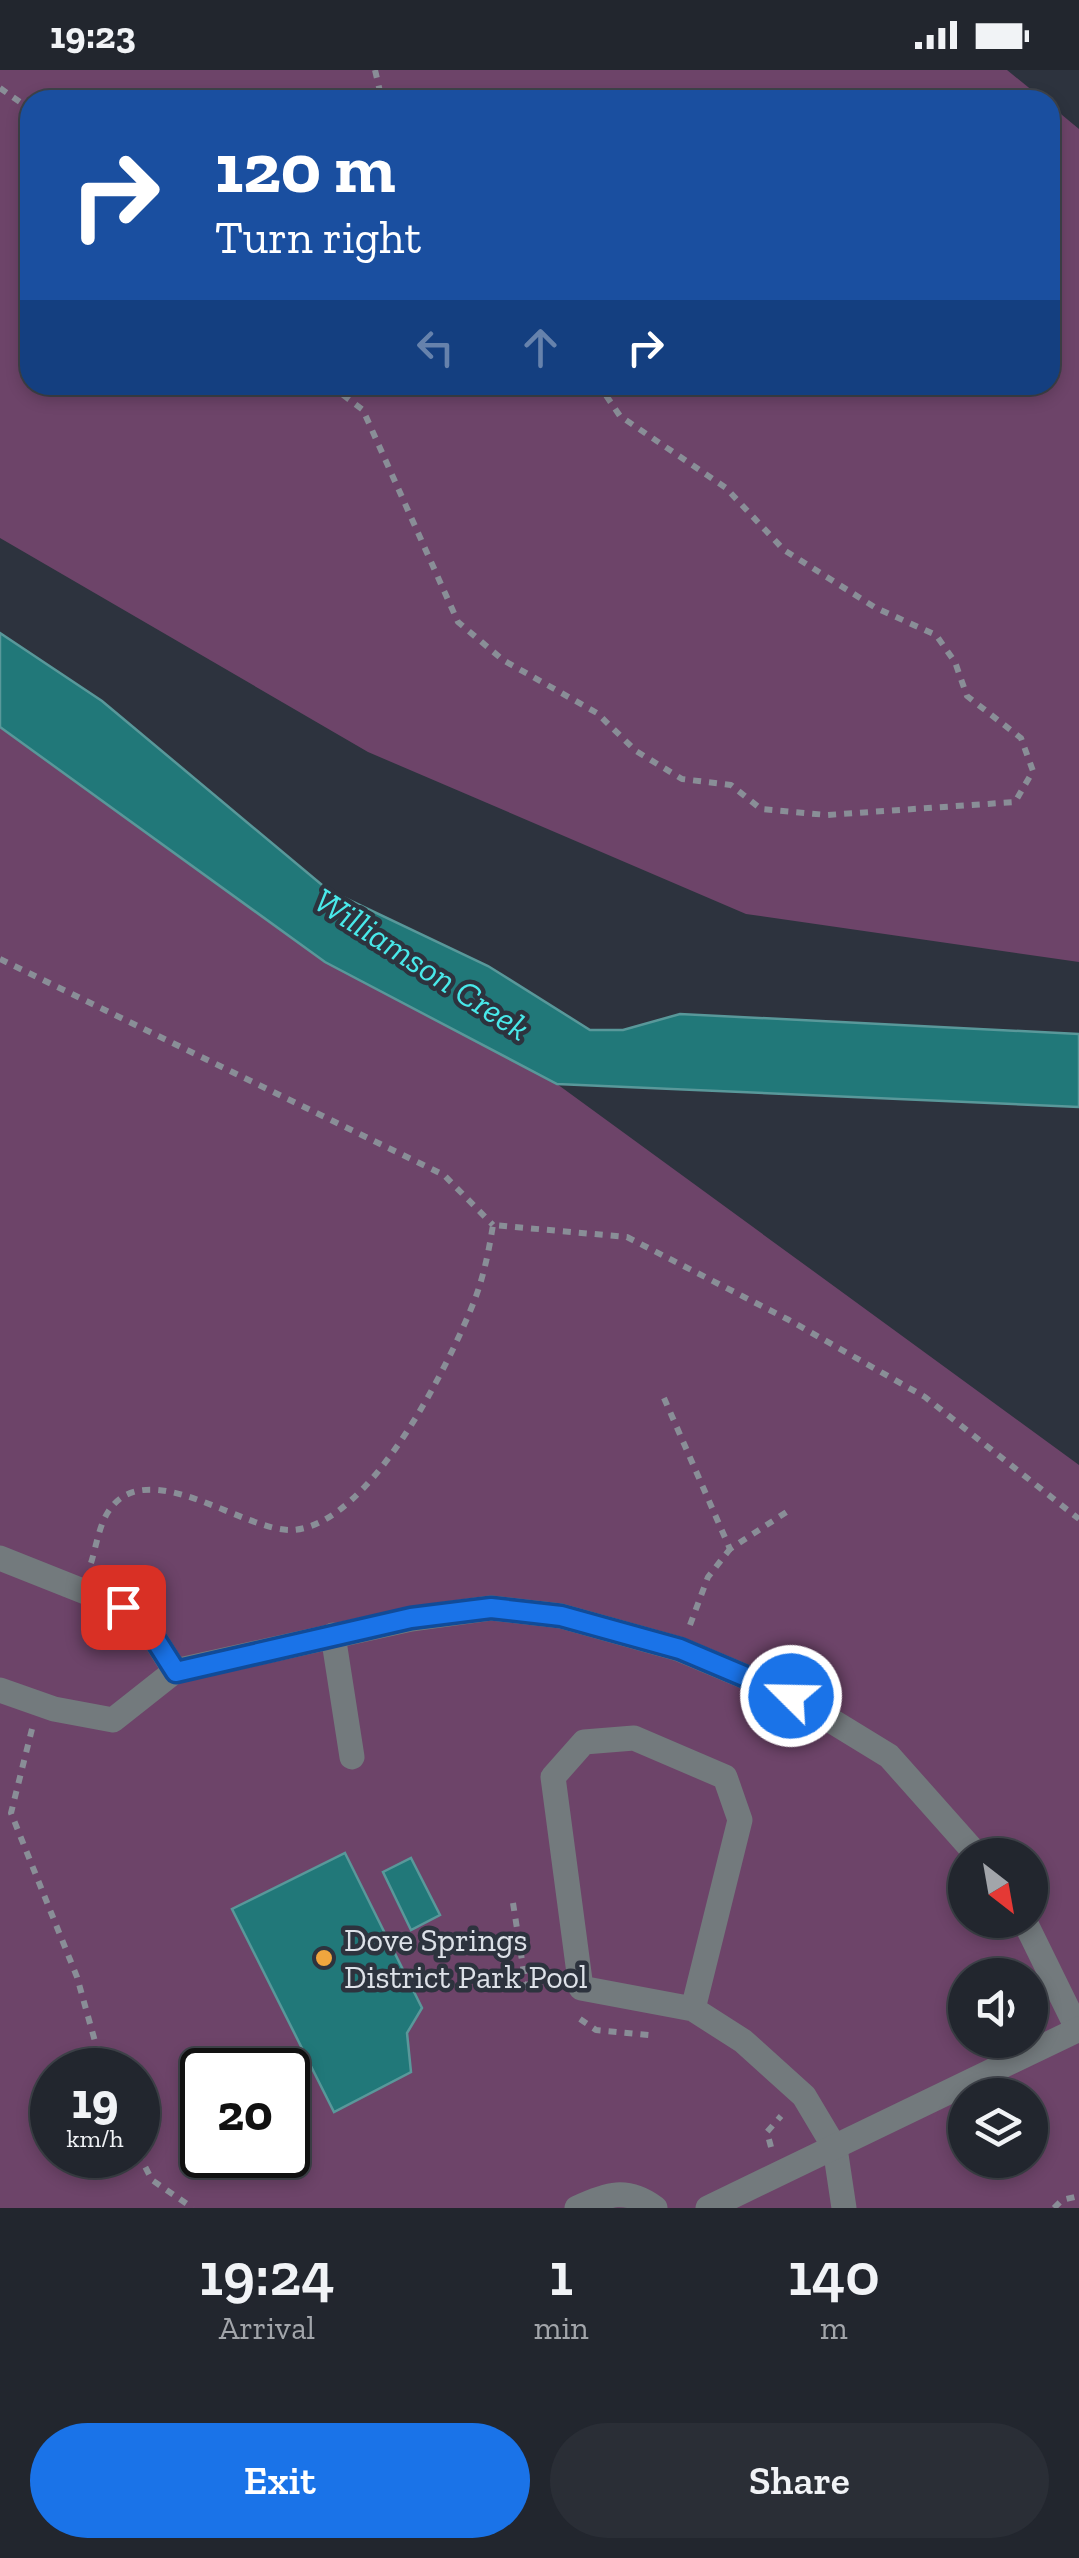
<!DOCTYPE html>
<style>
:root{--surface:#22262e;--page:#2a2e36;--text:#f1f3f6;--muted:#a2a5aa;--line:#3f434a;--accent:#1a73e8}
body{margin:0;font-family:"Zilla Slab",serif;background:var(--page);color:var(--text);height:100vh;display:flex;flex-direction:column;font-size:38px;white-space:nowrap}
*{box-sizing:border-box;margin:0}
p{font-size:32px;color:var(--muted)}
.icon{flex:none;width:55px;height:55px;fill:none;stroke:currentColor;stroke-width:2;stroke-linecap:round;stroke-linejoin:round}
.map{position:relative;height:2138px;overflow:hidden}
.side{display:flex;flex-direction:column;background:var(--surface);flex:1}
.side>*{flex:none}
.top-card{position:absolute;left:20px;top:20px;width:1040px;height:305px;border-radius:30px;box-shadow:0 5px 15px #0003,0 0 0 2px var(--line);background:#1a4fa0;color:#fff;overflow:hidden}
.needle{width:65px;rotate:149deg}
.fabs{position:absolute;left:948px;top:1768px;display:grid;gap:20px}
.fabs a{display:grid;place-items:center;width:100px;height:100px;border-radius:50%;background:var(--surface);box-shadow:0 5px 15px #0003,0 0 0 2px var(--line);font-size:50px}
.speed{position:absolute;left:30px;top:1978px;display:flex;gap:20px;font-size:50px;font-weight:700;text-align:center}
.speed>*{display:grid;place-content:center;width:130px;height:130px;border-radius:50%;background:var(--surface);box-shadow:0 5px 15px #0003,0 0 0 2px var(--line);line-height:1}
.speed small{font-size:25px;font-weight:400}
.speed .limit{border:5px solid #111;border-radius:15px;background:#fff;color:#111}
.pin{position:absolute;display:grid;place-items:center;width:85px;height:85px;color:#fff;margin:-42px;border-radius:20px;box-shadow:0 5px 15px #0006}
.me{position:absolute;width:110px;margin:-55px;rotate:293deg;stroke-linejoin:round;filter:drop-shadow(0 0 8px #0008)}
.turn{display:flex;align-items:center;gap:35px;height:210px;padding:0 30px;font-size:45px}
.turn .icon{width:130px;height:130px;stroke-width:2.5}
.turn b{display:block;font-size:70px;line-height:85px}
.lanes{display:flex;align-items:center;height:95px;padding:0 30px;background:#0003;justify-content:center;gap:50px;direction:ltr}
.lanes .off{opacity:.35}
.eta{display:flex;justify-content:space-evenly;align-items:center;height:170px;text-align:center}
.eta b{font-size:60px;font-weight:600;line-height:70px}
.cta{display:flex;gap:20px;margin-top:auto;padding:20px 30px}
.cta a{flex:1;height:115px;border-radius:60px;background:var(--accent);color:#fff;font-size:40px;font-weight:600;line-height:115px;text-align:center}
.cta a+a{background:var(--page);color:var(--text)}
.status{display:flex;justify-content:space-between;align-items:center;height:70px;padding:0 50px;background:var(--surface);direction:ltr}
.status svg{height:28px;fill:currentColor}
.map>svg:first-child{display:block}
</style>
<div class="status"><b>19:23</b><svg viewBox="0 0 49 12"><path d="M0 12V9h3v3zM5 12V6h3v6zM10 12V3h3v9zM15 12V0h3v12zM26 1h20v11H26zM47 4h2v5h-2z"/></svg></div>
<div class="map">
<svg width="1079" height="2138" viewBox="0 0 1079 2138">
<rect width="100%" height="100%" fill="#2d333e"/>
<g fill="#6d4469" fill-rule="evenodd">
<path d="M0,0H1007L1044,30H30V315H1050V35L1079,59V892L746,844L368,682L0,468Z"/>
<path d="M0,657L325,892L557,1014L1079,1395V2138H0ZM965,1785H1030V1850H965ZM965,1905H1030V1970H965ZM52,2000H138V2085H52ZM202,2000H288V2085H202ZM965,2025H1030V2090H965Z"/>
</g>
<g fill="#217879" stroke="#59989a" stroke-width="2.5">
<path d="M0,563L102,631L328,820L488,896L590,960H623L680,944L1079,964V1037L557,1014L325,892L0,657Z"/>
<path d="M345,1783L422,1938L407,1963L411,2002L334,2042L232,1839Z"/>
<path d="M411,1788L440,1845L411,1860L383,1802Z"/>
</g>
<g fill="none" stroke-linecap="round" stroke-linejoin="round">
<g stroke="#898e97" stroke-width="6" stroke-dasharray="8 8" stroke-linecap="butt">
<path d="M375,0L382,30"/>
<path d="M0,18L30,39"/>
<path d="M330,315L363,340L458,552L503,590L597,643L636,681L682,709L731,715L761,739L827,745L1015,732L1033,701L1021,668L967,626L955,592L936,565L876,538L784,480L726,418L620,346L599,315"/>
<path d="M0,889L444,1105L493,1155"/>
<path d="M664,1328L730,1479L791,1439"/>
<path d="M91,1493C96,1477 99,1456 108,1442C146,1382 244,1462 292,1460C370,1456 450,1293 475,1229C484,1205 489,1180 493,1155L627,1167L789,1250L925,1327L1079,1449"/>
<path d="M690,1555L708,1507L730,1479"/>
<path d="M32,1659L11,1743L77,1907L103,2000"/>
<path d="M513,1833L526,1916L530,1910L552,1913"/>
<path d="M580,1949L596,1960L649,1965"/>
<path d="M771,2077L767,2062L781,2046"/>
<path d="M138,2083L152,2110L193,2138"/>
<path d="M1054,2138L1062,2130L1079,2126"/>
</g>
<g stroke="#737a7d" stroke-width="25">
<path d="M0,1488L123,1537L148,1558L175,1601"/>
<path d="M333,1565L352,1687"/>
<path d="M0,1620L54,1639L113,1650L175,1601L411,1549L491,1538L561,1546L679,1579L791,1626L889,1686L977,1785"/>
<path d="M1024,1850L1078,1960"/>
<path d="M693,1939L740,1750L725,1707L634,1668L584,1672L553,1707L581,1918L693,1939L743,1971L804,2026L835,2078L844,2138"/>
<path d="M577,2138C607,2124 627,2117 655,2138"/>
<path d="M708,2138L1079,1959"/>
</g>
</g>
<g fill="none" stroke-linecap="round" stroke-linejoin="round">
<defs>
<path id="route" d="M123,1537L148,1558L176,1602L411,1548L491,1538L561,1546L680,1579L791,1626"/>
</defs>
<use href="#route" stroke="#114b97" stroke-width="25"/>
<use href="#route" stroke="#1a73e8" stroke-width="18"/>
</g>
<circle fill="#f0a63e" stroke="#2d333e" stroke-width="4" cx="324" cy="1888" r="10"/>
<g text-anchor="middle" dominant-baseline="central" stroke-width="9" stroke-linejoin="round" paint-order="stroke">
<g font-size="32" fill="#dde1e8" stroke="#2d333e" text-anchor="start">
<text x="344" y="1870">Dove Springs<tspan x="344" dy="37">District Park Pool</tspan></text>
</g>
<g font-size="35" font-style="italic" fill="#49e9ea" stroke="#2d333e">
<text transform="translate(422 894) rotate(33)">Williamson Creek</text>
</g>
</g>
</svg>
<div class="fabs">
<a><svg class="needle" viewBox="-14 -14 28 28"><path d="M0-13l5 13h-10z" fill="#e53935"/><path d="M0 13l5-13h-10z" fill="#a2a5aa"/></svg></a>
<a><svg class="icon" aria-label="sound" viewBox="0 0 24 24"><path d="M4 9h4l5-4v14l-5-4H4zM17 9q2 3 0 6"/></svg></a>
<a><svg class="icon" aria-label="layers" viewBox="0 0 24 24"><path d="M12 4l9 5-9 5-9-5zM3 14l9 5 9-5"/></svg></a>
</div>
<div class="speed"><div>19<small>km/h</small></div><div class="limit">20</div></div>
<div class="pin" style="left:123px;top:1537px;background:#d93025"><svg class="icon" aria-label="arrive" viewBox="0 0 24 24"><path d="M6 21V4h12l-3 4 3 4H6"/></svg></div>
<svg class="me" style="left:791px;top:1626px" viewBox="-20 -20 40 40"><circle r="17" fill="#1a73e8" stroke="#fff" stroke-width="3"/><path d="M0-11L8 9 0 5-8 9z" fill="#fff"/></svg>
<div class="top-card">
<div class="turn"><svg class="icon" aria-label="right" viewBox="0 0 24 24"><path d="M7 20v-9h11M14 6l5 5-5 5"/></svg><div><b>120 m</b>Turn right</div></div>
<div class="lanes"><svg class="icon off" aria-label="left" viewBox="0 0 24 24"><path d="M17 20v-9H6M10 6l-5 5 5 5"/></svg><svg class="icon off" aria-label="ahead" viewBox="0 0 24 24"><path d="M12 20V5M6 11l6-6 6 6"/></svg><svg class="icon" aria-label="right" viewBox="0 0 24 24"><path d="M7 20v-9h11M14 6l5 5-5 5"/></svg></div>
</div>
</div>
<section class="side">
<div class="eta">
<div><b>19:24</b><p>Arrival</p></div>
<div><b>1</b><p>min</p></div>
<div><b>140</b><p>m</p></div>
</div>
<div class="cta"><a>Exit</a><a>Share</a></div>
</section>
